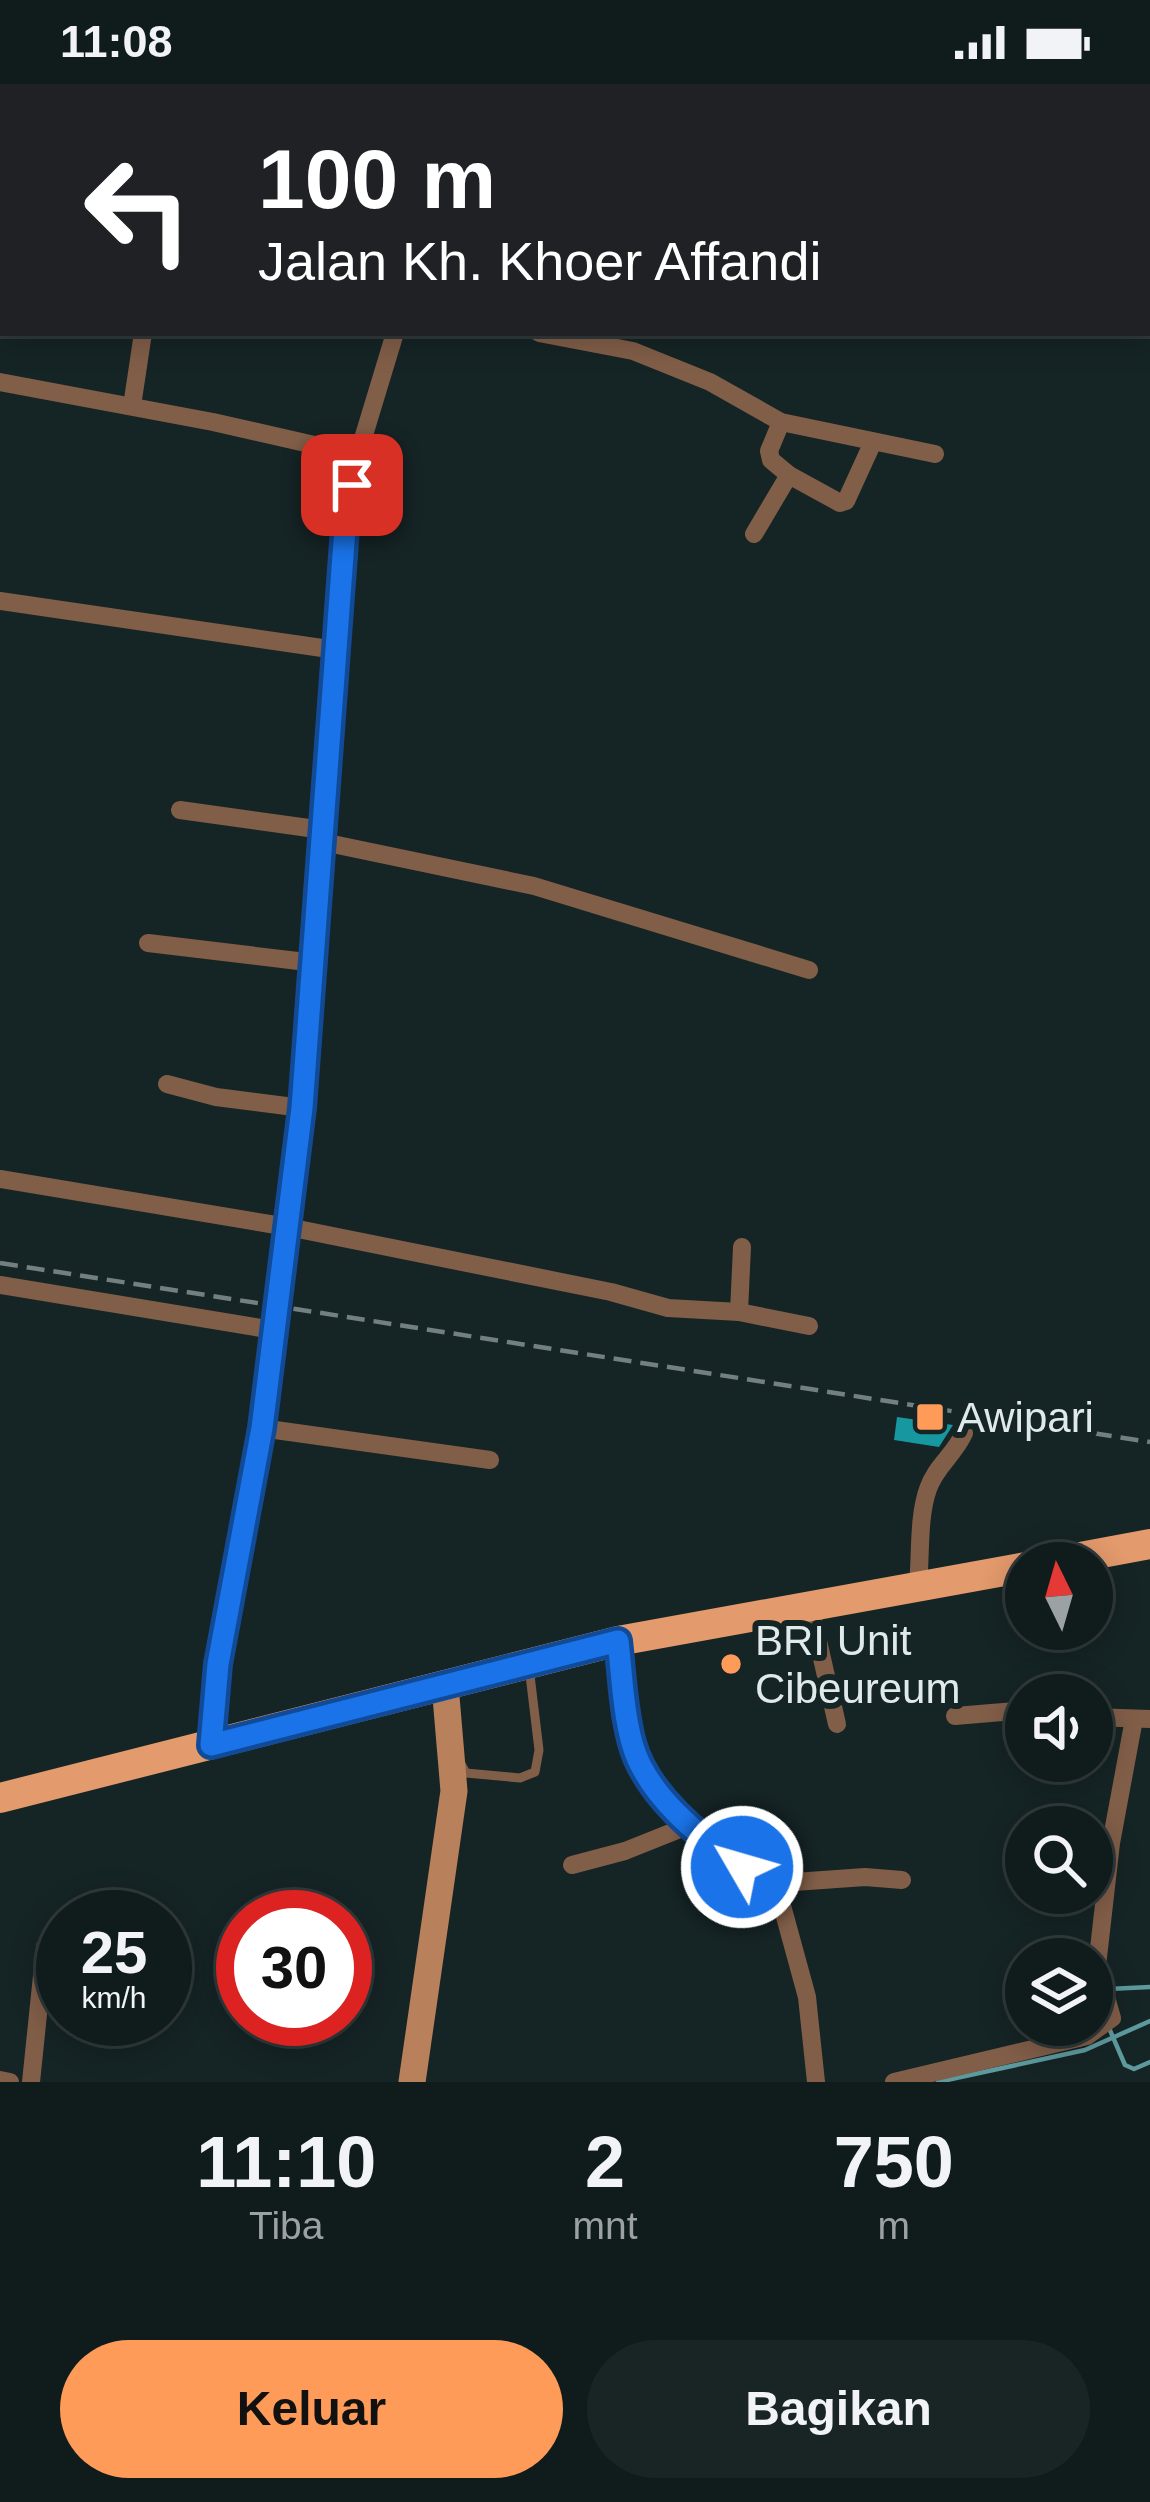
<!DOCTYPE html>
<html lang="id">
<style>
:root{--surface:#101b1c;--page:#192425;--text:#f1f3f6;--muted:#9ca1a3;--line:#30393b;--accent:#fe9b59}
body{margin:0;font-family:Arial,sans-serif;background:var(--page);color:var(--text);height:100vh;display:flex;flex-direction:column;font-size:45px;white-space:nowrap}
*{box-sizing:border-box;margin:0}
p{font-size:39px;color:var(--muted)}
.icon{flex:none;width:66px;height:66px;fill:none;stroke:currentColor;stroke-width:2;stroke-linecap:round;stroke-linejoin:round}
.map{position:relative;height:1998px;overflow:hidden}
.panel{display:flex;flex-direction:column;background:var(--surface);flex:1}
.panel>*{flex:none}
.top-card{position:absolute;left:0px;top:0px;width:1152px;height:252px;box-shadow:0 6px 30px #0003,0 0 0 3px var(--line);background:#202124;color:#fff;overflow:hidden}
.needle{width:78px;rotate:355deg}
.buttons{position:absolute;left:1005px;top:1458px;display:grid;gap:24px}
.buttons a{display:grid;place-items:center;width:108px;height:108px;border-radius:50%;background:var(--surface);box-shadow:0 6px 30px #0003,0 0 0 3px var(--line);font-size:60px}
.speed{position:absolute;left:36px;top:1806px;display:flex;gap:24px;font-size:60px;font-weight:700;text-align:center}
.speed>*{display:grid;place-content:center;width:156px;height:156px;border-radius:50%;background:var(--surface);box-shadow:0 6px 30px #0003,0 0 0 3px var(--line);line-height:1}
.speed small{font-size:30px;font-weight:400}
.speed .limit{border:18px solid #d22;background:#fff;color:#111}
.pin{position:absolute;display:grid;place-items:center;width:102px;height:102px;color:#fff;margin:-51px;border-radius:24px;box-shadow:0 6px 18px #0006}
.me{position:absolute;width:132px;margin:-66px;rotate:308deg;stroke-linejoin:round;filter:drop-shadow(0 0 9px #0008)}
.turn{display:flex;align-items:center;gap:42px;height:252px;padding:0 60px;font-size:54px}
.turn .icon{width:156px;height:156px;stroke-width:2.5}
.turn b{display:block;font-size:84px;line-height:102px}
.eta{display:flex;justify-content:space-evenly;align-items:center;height:204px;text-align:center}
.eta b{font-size:72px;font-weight:700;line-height:84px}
.cta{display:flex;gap:24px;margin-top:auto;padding:24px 60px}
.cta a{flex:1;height:138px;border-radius:72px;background:var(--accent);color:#111;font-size:48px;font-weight:700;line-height:138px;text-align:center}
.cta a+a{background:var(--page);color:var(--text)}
.status{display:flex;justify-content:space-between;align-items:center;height:84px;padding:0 60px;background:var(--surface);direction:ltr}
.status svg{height:33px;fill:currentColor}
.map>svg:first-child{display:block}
</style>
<div class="status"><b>11:08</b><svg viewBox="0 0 49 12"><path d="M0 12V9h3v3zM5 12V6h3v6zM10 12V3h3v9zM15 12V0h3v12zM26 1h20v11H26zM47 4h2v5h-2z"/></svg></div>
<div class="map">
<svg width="1150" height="1998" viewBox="0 0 1150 1998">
<rect width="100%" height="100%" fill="#152425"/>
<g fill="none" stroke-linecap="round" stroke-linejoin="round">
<g stroke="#5d999d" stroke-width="4.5">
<path d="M1108,1905L1150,1903"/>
<path d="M1109,1944L1125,1981L1134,1985L1150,1978"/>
<path d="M938,1998L1085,1966L1150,1937"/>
</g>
</g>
<path fill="#1797a0" d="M897,1333L953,1341L939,1363L894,1356Z"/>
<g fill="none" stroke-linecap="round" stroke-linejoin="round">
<g stroke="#815e48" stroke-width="9">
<path d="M974,0L983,3"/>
<path d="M1040,3L1041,0"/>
<path d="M461,1680L466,1689L520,1694L535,1688L539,1666L529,1583"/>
</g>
<g stroke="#815e48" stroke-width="18">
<path d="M507,3L508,0"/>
<path d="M676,3V0"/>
<path d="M0,73H3"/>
<path d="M539,249L633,267L710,298L781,338L935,370"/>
<path d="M0,298L213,338L358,371"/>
<path d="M132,322L143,249"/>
<path d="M781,338L769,367L771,376L789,391L840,419L846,417L873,358"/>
<path d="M754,450L789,391"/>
<path d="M0,517L336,566"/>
<path d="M180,726L323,746"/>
<path d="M323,758L534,802L809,886"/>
<path d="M148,859L315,879"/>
<path d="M167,1000L216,1013L302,1024"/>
<path d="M0,1095L288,1143L611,1208L668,1224L739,1228L809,1242"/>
<path d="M284,1162L309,968L346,431L358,371L395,249"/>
<path d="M0,1201L273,1246"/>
<path d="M739,1228L742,1163"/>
<path d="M261,1344L490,1376"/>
<path d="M918,1500C921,1471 918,1433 928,1405C935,1383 955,1370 964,1349"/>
<path d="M810,1522L837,1640"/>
<path d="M618,1557L625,1626L633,1662L643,1686L690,1741L766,1800L781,1818L807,1913L816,1998"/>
<path d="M955,1632L1026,1626"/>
<path d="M1092,1633L1150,1635"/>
<path d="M211,1661L218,1580L261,1344L274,1235"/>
<path d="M572,1781L625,1767L690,1741"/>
<path d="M766,1800L865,1793L902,1796"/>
<path d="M0,1996L10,1998"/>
<path d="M31,1998L45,1863"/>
<path d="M894,1998L1087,1952L1112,1934L1097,1882L1111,1759L1134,1635"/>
</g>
<path stroke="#b9805c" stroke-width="27" d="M412,1998L454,1707L445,1601"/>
<g stroke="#e39a6c" stroke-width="30">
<path d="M1048,1479L1150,1460"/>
<path d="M0,1714L618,1557L1026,1483"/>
</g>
<path stroke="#738081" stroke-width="4.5" stroke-dasharray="18 9" stroke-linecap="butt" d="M0,1179L1150,1358"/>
<path stroke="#815e48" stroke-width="18" d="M274,1235L284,1162"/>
</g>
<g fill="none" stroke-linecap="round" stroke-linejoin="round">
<defs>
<path id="route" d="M352,401L346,431L302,1024L262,1344L218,1580L211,1661L618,1557C622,1591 623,1626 632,1659C646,1711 700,1753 742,1783"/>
</defs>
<use href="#route" stroke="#114b97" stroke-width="30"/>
<use href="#route" stroke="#1a73e8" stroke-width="21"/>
</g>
<g fill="#fe9b59" stroke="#152425" stroke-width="4.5">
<rect x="915" y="1318" width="30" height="30" rx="6"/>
<circle cx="731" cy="1580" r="12"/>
</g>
<g text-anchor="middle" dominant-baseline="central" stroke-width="12" stroke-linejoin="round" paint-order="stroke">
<g font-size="42" fill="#e0eaeb" stroke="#152425" text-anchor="start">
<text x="957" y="1333">Awipari</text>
<text x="755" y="1556">BRI Unit<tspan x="755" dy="48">Cibeureum</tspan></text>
</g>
</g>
</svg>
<div class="buttons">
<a><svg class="needle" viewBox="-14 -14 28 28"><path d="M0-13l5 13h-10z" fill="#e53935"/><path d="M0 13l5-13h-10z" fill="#9ca1a3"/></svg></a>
<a><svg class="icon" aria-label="sound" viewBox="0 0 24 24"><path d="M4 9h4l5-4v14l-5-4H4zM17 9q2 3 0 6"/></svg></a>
<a><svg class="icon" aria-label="search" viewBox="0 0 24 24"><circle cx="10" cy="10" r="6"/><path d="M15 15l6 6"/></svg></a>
<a><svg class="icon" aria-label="layers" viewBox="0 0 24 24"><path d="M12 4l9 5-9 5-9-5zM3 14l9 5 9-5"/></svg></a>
</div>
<div class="speed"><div>25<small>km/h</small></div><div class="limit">30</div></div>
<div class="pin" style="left:352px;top:401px;background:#d93025"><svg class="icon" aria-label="arrive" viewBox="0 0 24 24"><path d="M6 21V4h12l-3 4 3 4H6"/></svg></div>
<svg class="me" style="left:742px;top:1783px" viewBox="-20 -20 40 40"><circle r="17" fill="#1a73e8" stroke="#fff" stroke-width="3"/><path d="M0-11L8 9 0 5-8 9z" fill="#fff"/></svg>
<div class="top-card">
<div class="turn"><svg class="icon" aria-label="left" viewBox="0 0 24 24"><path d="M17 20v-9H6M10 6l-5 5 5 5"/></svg><div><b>100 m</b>Jalan Kh. Khoer Affandi</div></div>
</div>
</div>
<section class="panel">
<div class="eta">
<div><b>11:10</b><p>Tiba</p></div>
<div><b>2</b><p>mnt</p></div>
<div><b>750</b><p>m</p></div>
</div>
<div class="cta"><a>Keluar</a><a>Bagikan</a></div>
</section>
